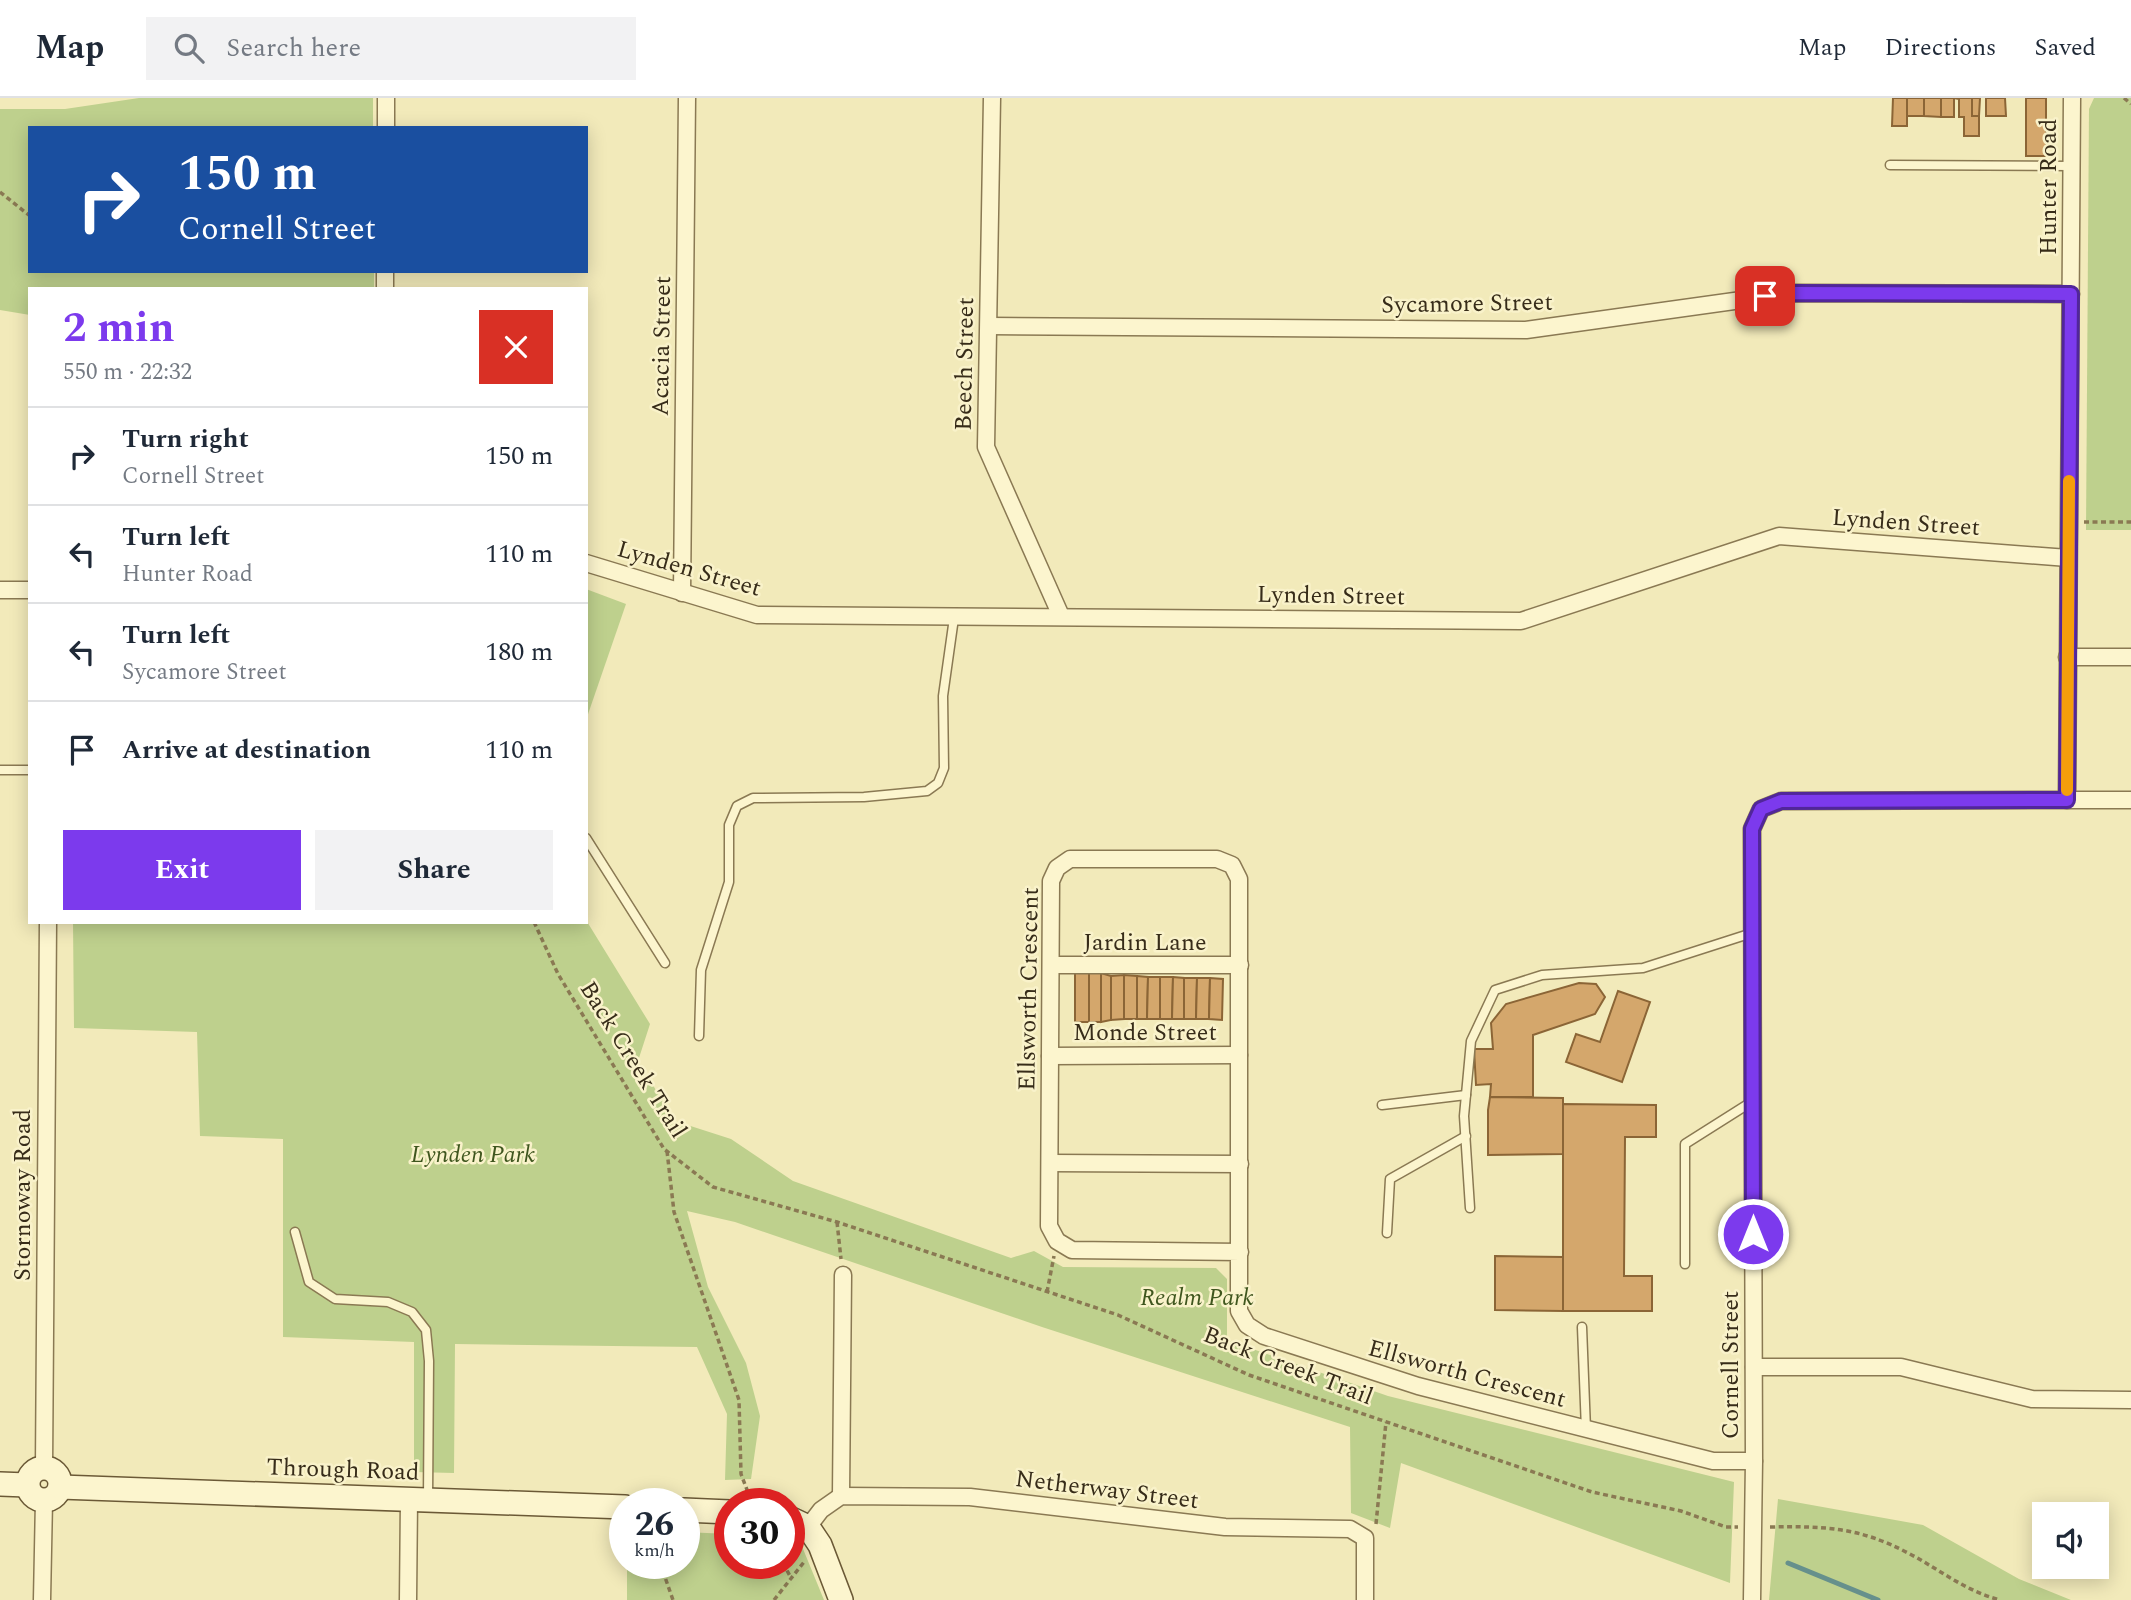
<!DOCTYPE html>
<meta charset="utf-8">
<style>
:root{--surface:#fff;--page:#f2f2f3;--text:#1f2937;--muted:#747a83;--line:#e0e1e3;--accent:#7c3aed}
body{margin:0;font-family:Spectral,serif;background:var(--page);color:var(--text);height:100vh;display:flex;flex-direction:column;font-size:26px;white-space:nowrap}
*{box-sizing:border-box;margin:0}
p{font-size:23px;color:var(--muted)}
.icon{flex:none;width:38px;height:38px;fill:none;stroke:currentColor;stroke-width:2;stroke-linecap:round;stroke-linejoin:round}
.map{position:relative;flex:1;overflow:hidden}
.details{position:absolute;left:28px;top:189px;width:560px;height:637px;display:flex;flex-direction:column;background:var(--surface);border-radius:0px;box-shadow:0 4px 18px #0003}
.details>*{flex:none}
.hud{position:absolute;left:28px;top:28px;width:560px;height:147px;border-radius:0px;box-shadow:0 4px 18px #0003;background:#1a4fa0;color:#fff;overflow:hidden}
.controls{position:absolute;left:2032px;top:1404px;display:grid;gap:14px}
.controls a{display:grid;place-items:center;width:77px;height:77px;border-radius:0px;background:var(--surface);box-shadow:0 4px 18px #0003;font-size:35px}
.speed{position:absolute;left:609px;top:1390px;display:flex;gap:14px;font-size:35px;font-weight:700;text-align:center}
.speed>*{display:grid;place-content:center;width:91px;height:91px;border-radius:50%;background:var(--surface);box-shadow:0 4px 18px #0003;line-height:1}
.speed small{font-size:18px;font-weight:400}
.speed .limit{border:10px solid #d22;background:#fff;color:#111}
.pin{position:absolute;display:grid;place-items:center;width:60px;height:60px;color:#fff;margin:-30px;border-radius:14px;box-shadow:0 4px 10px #0006}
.me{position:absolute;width:77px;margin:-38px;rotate:0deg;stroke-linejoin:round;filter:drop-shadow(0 0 5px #0008)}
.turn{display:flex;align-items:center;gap:24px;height:147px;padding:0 35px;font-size:32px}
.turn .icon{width:91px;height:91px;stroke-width:2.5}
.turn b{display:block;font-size:49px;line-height:60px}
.round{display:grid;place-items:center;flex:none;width:74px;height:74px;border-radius:0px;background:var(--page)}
.overview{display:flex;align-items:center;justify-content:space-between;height:119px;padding:0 35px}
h1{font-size:42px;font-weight:700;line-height:52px;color:var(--accent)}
.primary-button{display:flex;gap:14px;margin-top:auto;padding:14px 35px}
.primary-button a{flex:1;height:80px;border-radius:0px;background:var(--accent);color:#fff;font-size:28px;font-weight:700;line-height:80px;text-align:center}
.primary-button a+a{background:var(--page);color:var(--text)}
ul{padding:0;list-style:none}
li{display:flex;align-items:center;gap:21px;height:98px;padding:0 35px;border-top:2px solid var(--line)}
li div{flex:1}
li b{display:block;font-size:26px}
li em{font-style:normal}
header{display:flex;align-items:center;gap:42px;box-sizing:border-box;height:98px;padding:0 35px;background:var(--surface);border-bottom:2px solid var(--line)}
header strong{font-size:33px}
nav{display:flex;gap:38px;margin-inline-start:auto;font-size:24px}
.search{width:490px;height:63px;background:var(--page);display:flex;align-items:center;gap:18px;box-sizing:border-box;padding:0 24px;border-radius:0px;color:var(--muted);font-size:26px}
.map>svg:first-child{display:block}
</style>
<header>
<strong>Map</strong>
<div class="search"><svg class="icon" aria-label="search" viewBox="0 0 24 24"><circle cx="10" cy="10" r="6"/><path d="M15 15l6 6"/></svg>Search here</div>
<nav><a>Map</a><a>Directions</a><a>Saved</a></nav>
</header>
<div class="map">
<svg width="2131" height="1502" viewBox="0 0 2131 1502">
<rect width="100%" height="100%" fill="#f2eaba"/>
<g fill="#bed08d">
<path d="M139,0H373V30H30V173H374V191H30V217L0,212V11H65Z"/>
<path d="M2094,0H2131V432H2086L2089,11Z"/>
<path d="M586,491L626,506L586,622Z"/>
<path d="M586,822L650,926L638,963L675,1023L731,1041L793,1083L1011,1160L1034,1153L1063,1169L1216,1170L1227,1181V1242L1388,1298L1734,1384L1730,1485L1401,1365L1390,1430L1351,1415L1350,1329L1042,1229L735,1124L687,1113L708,1189L746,1265L760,1318L751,1381L725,1382L727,1316L697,1249L455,1246L454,1375L414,1374V1244L283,1239V1041L200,1038L197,934L74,930L73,824H586Z"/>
<path d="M1778,1401L1923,1427L2019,1481L2071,1502H1769Z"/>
<path d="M684,1434L730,1436V1465H789V1441L801,1446L824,1502H627V1465H684Z"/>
</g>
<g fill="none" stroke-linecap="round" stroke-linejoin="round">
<path stroke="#66908c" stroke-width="5" d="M1788,1465L1878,1502"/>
</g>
<g fill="#d4a76c" stroke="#8b6536" stroke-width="2">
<path d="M1893,0H1907V28H1892Z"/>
<rect x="1907" y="0" width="17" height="18"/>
<path d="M1924,0H1941V19L1924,18Z"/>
<rect x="1941" y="0" width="13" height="19"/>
<path d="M1954,0H1972V18H1979V38H1964V19H1959V1Z"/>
<path d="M1972,0H1980L1979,18H1972Z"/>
<path d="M1986,0H2005L2006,18H1986Z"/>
<rect x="2026" y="0" width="20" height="58"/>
<rect x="1075" y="875" width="14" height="49"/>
<rect x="1089" y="875" width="12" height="49"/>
<path d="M1101,875L1111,878V922L1101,924Z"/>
<path d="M1124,877V921L1111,922V878Z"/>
<path d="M1124,877L1137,878V921H1124Z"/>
<path d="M1137,878L1148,879L1147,921H1137Z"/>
<path d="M1148,879H1160V921H1147Z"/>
<path d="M1160,879H1173L1172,921H1160Z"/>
<path d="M1173,879L1184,880V921H1172Z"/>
<path d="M1184,880H1197L1196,921H1184Z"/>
<path d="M1197,880H1210L1209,921H1196Z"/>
<path d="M1210,880L1223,881L1222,922L1209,921Z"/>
<path d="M1579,885L1596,886L1605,899L1595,916L1533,937V999H1490L1491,986L1476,987L1474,951H1493L1491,925L1506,906Z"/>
<path d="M1618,893L1650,904L1622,984L1566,964L1576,936L1600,944Z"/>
<path d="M1490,999L1563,1000V1056L1488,1057V1012Z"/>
<path d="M1563,1006L1656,1007V1039H1625L1624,1178H1652V1213H1563Z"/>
<path d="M1495,1158L1563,1159V1213L1495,1212Z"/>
</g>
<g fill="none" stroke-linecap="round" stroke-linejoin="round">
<defs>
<g id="lane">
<path d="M1890,67L2072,68"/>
<path d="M0,672H30"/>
<path d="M586,740L665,865"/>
<path d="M699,938L701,872L729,784V727L737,708L753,700L864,699L927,693L938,685L944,670L943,598L954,520"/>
<path d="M1382,1007L1466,997"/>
<path d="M1470,1110L1464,1018L1471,943L1495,892L1542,877L1643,870L1752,835"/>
<path d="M295,1134L309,1184L335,1201L388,1204L412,1214L426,1232L429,1263L428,1401"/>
<path d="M1387,1135L1390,1081L1466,1038"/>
<path d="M1685,1166V1046L1753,1003"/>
<path d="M1582,1229L1586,1332"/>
</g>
<g id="street">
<path d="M992,0L986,349L1061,518"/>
<path d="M2072,0L2067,702H2131"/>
<path d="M386,30V0"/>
<path d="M385,191V173"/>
<path d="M989,228L1526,232L1792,195L2071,196"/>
<path d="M586,465L757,517L1521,523L1779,438L2068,460"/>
<path d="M0,492H30"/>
<path d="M682,495L687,0"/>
<path d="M2067,559H2131"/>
<path d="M1051,867H1240"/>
<path d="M1050,958L1239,957"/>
<path d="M1050,1065L1240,1066"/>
<path d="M1240,1154L1072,1152L1057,1143L1049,1128L1051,783L1057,770L1070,761H1217L1232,767L1239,781V1213L1247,1227L1264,1238L1418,1288L1713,1363H1754"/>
<path d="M1754,1269H1901L2032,1301L2131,1302"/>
<path d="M44,1369L48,824"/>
<path d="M841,1398L843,1177"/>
<path d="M808,1429L821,1412L841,1398L970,1399L1225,1429L1350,1431L1365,1440V1502"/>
<path d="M42,1502L44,1402"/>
<path d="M408,1502L409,1401"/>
<path d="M1752,1502L1754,1363L1752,731L1761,711L1781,703L2067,702"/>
</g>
<g id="secondary">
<circle cx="44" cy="1386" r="16"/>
<path d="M0,1386L27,1387"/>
<path d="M60,1389L625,1409"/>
<path d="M684,1412L730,1414"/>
<path d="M789,1420L808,1429L820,1447L841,1502"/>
</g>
</defs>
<use href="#lane" stroke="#8a7953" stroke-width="11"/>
<use href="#street" stroke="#8a7953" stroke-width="19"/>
<use href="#secondary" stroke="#6b5936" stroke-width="26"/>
<g stroke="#8a7953" stroke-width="3.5" stroke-dasharray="5 3.5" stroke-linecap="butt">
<path d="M2124,0L2131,6"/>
<path d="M0,94L30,118"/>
<path d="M2084,424H2131"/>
<path d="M534,824L558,876L664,1051L713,1089L837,1124L1118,1217L1249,1277L1592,1394L1681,1413L1726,1429H1738"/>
<path d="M667,1053L674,1114L739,1302L741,1376L752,1405"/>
<path d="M837,1124L841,1161"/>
<path d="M1047,1194L1054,1158"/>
<path d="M1376,1426L1386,1324"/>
<path d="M1770,1429C1824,1428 1859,1429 1908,1455C1939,1471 1965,1493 2000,1502"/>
<path d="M660,1465L673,1502"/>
<path d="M783,1465L790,1478"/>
<path d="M774,1502L804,1464"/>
</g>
<use href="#lane" stroke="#fcf5ce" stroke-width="8"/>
<use href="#street" stroke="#fcf5ce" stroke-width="16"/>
<use href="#secondary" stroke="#fcf5ce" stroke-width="23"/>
</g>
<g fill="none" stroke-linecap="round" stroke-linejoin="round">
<defs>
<path id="route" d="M1753,1136L1752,731L1761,711L1781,703L2067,702L2071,196L1792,195L1765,198"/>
</defs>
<use href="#route" stroke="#51269a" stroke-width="18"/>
<use href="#route" stroke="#7c3aed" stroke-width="12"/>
<path stroke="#f59e0b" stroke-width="12" d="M2067,692L2069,383"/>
</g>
<g text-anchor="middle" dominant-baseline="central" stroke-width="5" stroke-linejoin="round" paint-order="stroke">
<g font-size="24" fill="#372c19" stroke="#f9f2ca">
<text transform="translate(2049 89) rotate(-90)">Hunter Road</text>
<text transform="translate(1467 206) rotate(-1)">Sycamore Street</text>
<text transform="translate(662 248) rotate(-89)">Acacia Street</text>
<text transform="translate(965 266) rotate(-89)">Beech Street</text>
<text transform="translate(1906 425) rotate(4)">Lynden Street</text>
<text transform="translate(689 471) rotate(16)">Lynden Street</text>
<text transform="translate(1331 498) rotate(1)">Lynden Street</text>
<text x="1145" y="845">Jardin Lane</text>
<text transform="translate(1029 891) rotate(-89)">Ellsworth Crescent</text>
<text x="1145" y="935">Monde Street</text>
<text transform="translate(633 962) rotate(58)">Back Creek Trail</text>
<text transform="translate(23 1097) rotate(-90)">Stornoway Road</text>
<text transform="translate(1731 1267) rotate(-90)">Cornell Street</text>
<text transform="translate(1288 1268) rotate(21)">Back Creek Trail</text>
<text transform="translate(1467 1276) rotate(15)">Ellsworth Crescent</text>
<text transform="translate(343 1372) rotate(2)">Through Road</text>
<text transform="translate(1107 1392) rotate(7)">Netherway Street</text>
</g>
<g font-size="24" font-style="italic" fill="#3f561e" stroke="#f9f2ca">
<text x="473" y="1057">Lynden Park</text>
<text x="1197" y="1200">Realm Park</text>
</g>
</g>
</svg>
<div class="controls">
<a><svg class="icon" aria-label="sound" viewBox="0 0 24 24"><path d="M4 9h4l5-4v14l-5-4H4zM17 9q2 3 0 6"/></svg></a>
</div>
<div class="speed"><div>26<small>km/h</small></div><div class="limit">30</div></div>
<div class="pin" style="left:1765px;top:198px;background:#d93025"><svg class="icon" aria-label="arrive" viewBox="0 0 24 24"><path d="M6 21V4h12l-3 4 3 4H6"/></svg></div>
<svg class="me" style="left:1753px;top:1136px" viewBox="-20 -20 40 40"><circle r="17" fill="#7c3aed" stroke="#fff" stroke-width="3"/><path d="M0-11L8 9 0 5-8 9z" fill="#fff"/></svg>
<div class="hud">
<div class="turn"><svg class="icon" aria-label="right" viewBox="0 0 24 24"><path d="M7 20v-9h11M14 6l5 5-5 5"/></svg><div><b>150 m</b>Cornell Street</div></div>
</div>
<section class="details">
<div class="overview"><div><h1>2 min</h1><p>550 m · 22:32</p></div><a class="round" style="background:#d93025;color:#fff"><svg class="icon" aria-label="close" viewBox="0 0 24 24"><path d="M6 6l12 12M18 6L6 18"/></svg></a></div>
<ul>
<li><svg class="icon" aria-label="right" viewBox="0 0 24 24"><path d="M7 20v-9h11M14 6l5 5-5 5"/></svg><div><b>Turn right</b><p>Cornell Street</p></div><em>150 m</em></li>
<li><svg class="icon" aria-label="left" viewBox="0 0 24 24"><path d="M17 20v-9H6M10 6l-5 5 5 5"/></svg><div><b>Turn left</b><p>Hunter Road</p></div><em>110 m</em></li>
<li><svg class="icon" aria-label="left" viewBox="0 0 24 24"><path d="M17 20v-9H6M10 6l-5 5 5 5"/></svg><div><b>Turn left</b><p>Sycamore Street</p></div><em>180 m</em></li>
<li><svg class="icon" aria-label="arrive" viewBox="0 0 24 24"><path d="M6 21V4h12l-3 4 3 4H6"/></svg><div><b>Arrive at destination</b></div><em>110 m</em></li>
</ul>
<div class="primary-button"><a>Exit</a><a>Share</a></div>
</section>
</div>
